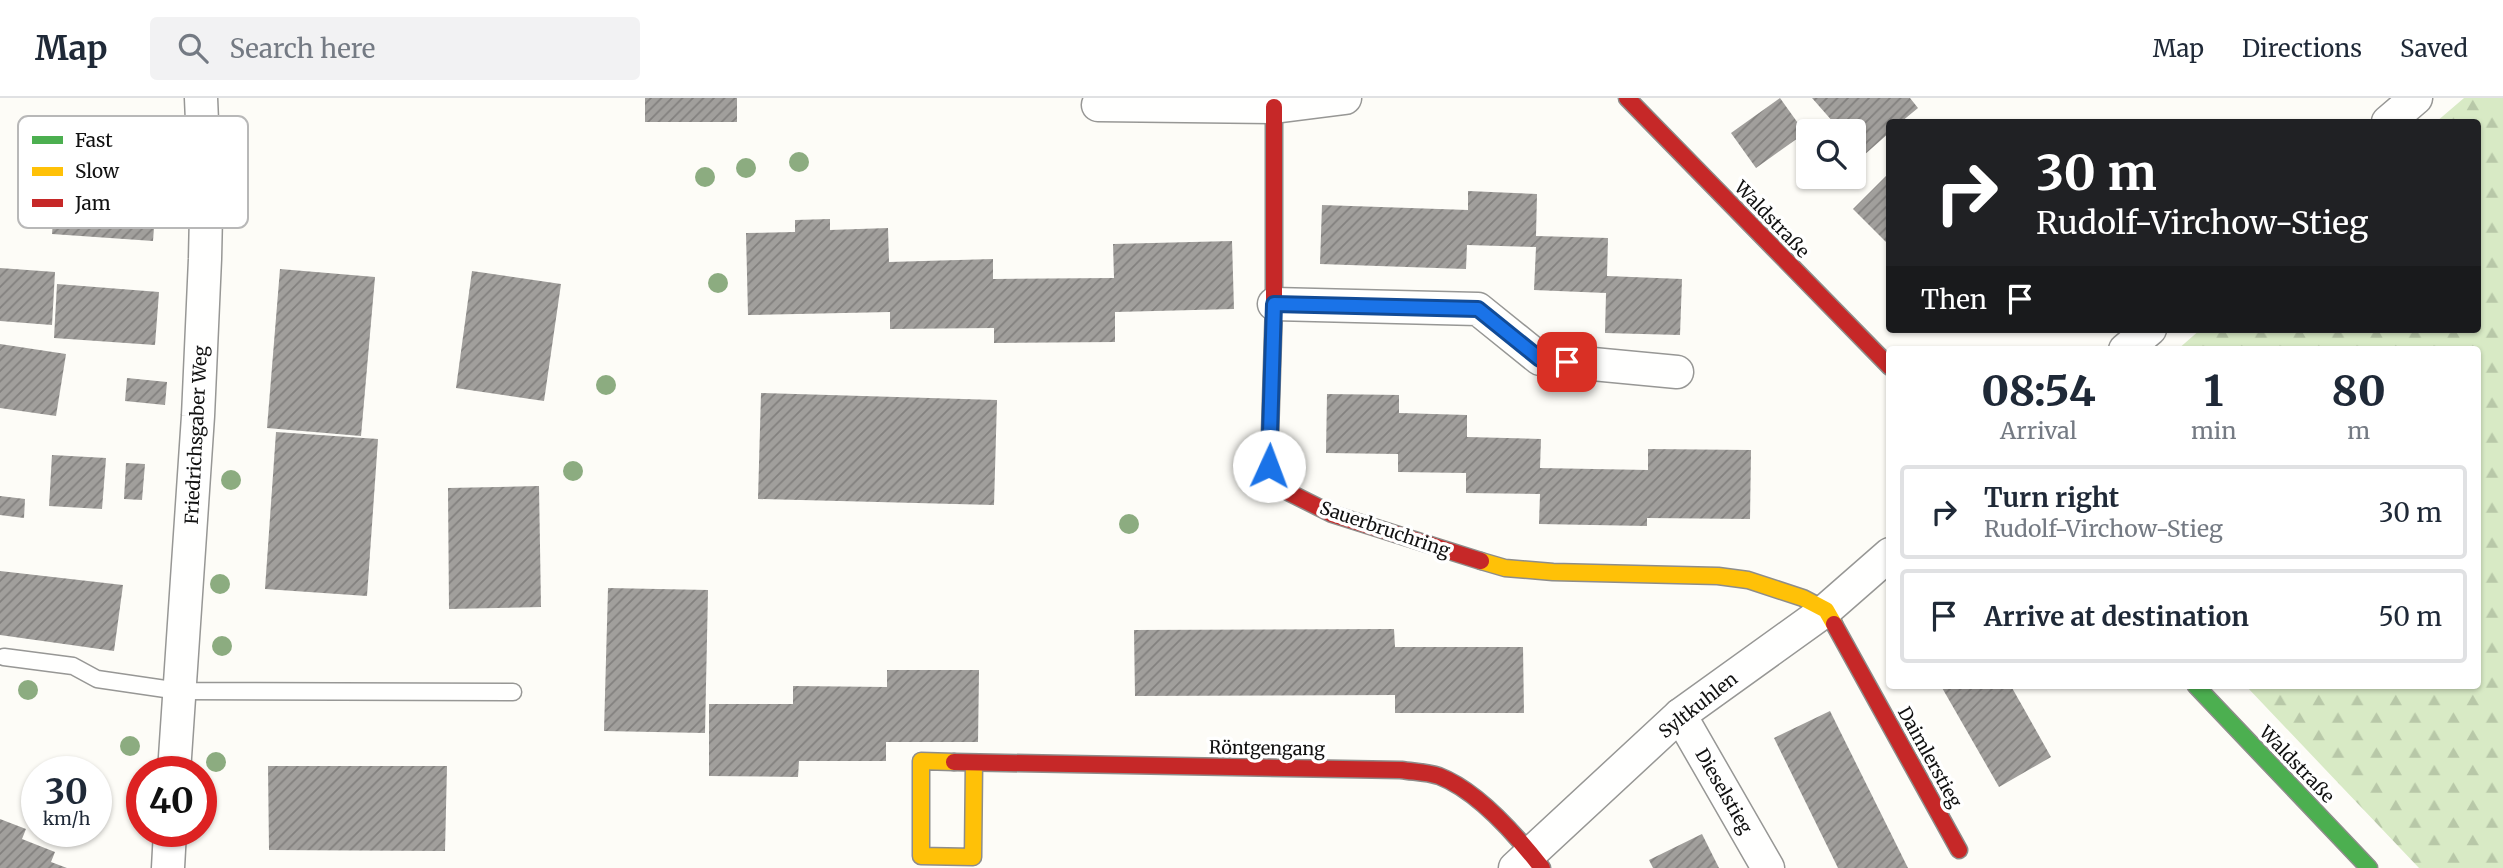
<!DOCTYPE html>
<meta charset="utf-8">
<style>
:root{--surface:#fff;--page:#f2f2f3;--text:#1f2937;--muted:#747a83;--line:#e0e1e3}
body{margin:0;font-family:Merriweather,serif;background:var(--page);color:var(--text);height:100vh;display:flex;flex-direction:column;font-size:26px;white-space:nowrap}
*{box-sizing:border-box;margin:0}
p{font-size:23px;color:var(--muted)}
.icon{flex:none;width:38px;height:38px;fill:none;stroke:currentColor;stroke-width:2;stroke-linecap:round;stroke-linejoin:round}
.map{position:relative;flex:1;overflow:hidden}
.side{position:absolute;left:1886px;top:248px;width:595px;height:343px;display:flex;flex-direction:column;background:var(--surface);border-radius:7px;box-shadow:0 2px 5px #0004}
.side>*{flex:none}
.hud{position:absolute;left:1886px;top:21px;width:595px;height:214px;border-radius:7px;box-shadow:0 2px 5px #0004;background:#202124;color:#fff;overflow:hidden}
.buttons{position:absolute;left:1796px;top:21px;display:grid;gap:14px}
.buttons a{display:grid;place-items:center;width:70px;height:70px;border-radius:7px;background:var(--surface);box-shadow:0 2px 5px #0004;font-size:35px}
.speed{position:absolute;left:21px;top:658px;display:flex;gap:14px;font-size:35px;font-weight:700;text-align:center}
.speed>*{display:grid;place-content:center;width:91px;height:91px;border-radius:50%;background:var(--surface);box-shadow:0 2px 5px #0004;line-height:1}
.speed small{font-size:18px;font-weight:400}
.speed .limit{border:10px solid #d22;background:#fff;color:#111}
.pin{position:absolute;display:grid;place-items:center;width:60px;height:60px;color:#fff;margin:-30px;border-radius:14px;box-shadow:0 4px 10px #0006}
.me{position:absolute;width:77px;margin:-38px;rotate:2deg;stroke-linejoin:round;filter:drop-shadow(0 0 5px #0008)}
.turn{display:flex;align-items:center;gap:24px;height:147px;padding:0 35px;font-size:32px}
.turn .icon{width:91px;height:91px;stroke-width:2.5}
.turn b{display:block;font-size:49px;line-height:60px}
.then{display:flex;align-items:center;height:66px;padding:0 35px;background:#0003;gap:14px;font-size:26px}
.eta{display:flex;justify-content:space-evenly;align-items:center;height:119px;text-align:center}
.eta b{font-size:42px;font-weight:800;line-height:49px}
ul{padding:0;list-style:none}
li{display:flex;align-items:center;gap:21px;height:94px;margin:0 14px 10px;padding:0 21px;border:4px solid var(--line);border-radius:7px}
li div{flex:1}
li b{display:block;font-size:26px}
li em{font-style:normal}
header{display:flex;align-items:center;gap:42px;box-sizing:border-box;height:98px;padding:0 35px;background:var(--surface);border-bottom:2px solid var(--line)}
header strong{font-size:33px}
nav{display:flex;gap:38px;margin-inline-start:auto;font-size:24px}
.search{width:490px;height:63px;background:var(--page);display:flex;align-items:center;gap:18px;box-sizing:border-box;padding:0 24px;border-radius:7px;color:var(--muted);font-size:26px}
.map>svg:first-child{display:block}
</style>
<header>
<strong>Map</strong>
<div class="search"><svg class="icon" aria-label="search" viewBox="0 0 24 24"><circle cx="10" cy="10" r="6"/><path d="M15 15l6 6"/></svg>Search here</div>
<nav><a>Map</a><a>Directions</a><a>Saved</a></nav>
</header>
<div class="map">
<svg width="2503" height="770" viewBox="0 0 2503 770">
<defs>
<pattern id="forest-firs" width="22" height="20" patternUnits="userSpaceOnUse" patternTransform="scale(1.75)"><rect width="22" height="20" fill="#d8eac5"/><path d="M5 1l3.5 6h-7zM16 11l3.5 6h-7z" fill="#b8c8a8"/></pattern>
<pattern id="building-hatch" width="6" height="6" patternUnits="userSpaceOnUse" patternTransform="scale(1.75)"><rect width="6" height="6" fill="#a19f9c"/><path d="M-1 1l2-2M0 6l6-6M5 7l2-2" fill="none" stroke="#82807e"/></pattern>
</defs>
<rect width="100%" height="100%" fill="#fdfcf7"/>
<path fill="url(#forest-firs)" d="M2464,0H2503V770H2419L2246,588H2478V252H2177L2201,231H2478V24H2436Z"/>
<g fill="url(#building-hatch)">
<rect x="645" y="0" width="92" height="24"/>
<path d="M1780,0L1805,35L1756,70L1731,35Z"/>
<path d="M1812,0H1910L1918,10L1901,24H1890V34L1863,58L1853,47V33H1841Z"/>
<path d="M1890,74V148L1853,111Z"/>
<path d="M56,82L157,90L153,143L52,136Z"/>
<path d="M1468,93L1537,96L1536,138L1608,140L1607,178L1682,181L1680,237L1605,235L1606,195L1534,192L1536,149L1467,147L1466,171L1320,166L1322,107L1468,112Z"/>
<path d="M830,121V132L888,130L889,164L993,161V181L1114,180L1113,146L1232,143L1234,211L1115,214V244L994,245V230L890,231V214L748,217L746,135L795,134V122Z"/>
<path d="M0,170L55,174L52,227L0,223Z"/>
<path d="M280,171L375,179L361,338L267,330Z"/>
<path d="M472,173L561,186L544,303L456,290Z"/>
<path d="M57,186L159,194L155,247L54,240Z"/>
<path d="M0,246L66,256L56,318L0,310Z"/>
<path d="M127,280L167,284L165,307L125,303Z"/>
<path d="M761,295L997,302L994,407L758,401Z"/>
<path d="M1327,296L1399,297V315L1467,317V339L1541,341L1540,370L1648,372V351L1751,352L1750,421L1647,420V428L1539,426L1540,396L1466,395V375L1398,374V356L1326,355Z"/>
<path d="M276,334L378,341L367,498L265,491Z"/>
<path d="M52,357L106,360L102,411L49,408Z"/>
<path d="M126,365L145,366L142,402L124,401Z"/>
<path d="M539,388L541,509L449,511L448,390Z"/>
<path d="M0,398L25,401L24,420L0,417Z"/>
<path d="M0,473L123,487L114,553L0,537Z"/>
<path d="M608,490L708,492L705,635L604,633Z"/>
<path d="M1394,531L1395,549H1523L1524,615H1395V597L1135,598L1134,532Z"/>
<path d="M887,572H979L978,644H886V663H799L798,679L709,678V606H793V588L887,589Z"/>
<path d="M1941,588H2011L2051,659L1999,689Z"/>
<path d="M1830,613L1908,770H1838L1774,640Z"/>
<path d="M268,668H447L445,753L269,752Z"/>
<path d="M0,721L26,731L22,741L55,754L51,764L67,770H0Z"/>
<path d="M1702,736L1719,770H1653L1649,762Z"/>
</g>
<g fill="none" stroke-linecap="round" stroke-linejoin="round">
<defs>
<path id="lane" d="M4,559L73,568L97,581L179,593L513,594"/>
<g id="street">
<path d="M1098,7L1274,9L1345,0"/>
<path d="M2388,24L2416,0"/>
<path d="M1274,206L1478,211L1540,261L1677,274"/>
<path d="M2125,252L2150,231"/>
<path d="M1680,617L1768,770"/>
<path d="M174,674L198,318L205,161L206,116L201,0"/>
<path d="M168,770L170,733"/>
<path d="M1515,770L1680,617L1826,512L1890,456"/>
</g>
<path id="fast" d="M2196,588L2369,770"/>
<g id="slow">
<path d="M1481,463L1505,470L1553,474L1718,478L1748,482L1803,500L1826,512L1834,526"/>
<path d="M954,664L921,663V758L973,759L974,665"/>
</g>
<g id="jam">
<path d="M1627,0L1890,269"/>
<path d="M1274,9V206L1269,368L1288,394L1332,416L1481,463"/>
<path d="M1834,526L1959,752"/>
<path d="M954,664L1401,672C1414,674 1427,674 1439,678C1478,693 1517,738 1542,770"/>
</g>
</defs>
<use href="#lane" stroke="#979795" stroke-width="19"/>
<use href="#street" stroke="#979795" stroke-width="35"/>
<use href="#fast" stroke="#8e8d8b" stroke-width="19"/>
<use href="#slow" stroke="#8e8d8b" stroke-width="19"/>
<use href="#jam" stroke="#8e8d8b" stroke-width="19"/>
<use href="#lane" stroke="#fffffe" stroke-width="16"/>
<use href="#street" stroke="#fffffe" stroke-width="32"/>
<use href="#fast" stroke="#4caf50" stroke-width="16"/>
<use href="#slow" stroke="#ffc107" stroke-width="16"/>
<use href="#jam" stroke="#c62828" stroke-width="16"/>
</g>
<g fill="#8cac80">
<circle cx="799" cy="64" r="10"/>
<circle cx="746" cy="70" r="10"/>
<circle cx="705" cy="79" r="10"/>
<circle cx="718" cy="185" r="10"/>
<circle cx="606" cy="287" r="10"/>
<circle cx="573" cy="373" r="10"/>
<circle cx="231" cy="382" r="10"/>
<circle cx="1129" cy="426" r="10"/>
<circle cx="220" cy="486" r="10"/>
<circle cx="222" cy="548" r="10"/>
<circle cx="28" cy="592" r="10"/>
<circle cx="130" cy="648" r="10"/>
<circle cx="216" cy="664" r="10"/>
</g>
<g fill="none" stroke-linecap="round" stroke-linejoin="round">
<defs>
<path id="route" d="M1269,368L1274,206L1478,211L1540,261L1567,264"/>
</defs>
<use href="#route" stroke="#114b97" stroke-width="18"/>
<use href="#route" stroke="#1a73e8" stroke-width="12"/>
</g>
<g text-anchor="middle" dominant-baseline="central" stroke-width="7" stroke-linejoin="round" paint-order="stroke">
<g font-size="18" fill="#111" stroke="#fff">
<text transform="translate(1772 121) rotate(46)">Waldstraße</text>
<text transform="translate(196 337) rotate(-87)">Friedrichsgaber Weg</text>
<text transform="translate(1385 431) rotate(19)">Sauerbruchring</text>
<text transform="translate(1698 607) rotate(-38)">Syltkuhlen</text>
<text transform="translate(1267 650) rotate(1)">Röntgengang</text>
<text transform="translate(1930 659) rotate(61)">Daimlerstieg</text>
<text transform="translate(2297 666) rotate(46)">Waldstraße</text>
<text transform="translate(1724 693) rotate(60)">Dieselstieg</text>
</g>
</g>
<rect x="18" y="18" width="230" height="112" rx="10" fill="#fff" stroke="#b8b8b8" stroke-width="2"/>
<rect x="32" y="38" width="31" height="8" fill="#4caf50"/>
<rect x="32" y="69" width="31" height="9" fill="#ffc107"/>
<rect x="32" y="101" width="31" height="8" fill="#c62828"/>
<g font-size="19" fill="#111">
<text x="75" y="49">Fast</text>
<text x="75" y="80">Slow</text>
<text x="75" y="112">Jam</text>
</g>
</svg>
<div class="buttons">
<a><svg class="icon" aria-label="search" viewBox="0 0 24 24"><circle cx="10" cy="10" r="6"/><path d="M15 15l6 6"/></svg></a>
</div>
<div class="speed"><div>30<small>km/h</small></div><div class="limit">40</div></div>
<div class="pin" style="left:1567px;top:264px;background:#d93025"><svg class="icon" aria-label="arrive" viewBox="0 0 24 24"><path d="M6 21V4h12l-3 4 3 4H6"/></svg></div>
<svg class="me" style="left:1269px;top:368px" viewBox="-20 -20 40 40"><circle r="19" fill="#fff"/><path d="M0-13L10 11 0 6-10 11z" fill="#1a73e8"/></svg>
<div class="hud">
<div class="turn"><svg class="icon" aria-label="right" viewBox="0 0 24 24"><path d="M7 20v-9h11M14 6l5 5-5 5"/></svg><div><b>30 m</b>Rudolf-Virchow-Stieg</div></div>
<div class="then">Then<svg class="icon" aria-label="arrive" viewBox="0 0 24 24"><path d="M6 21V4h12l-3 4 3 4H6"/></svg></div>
</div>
<section class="side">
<div class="eta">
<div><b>08:54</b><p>Arrival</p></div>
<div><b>1</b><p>min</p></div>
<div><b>80</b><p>m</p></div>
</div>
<ul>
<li><svg class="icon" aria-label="right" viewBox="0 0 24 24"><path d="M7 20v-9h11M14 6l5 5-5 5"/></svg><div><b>Turn right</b><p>Rudolf-Virchow-Stieg</p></div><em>30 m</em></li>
<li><svg class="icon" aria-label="arrive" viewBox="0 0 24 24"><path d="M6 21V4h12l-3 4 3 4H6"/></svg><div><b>Arrive at destination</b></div><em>50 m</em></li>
</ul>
</section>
</div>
